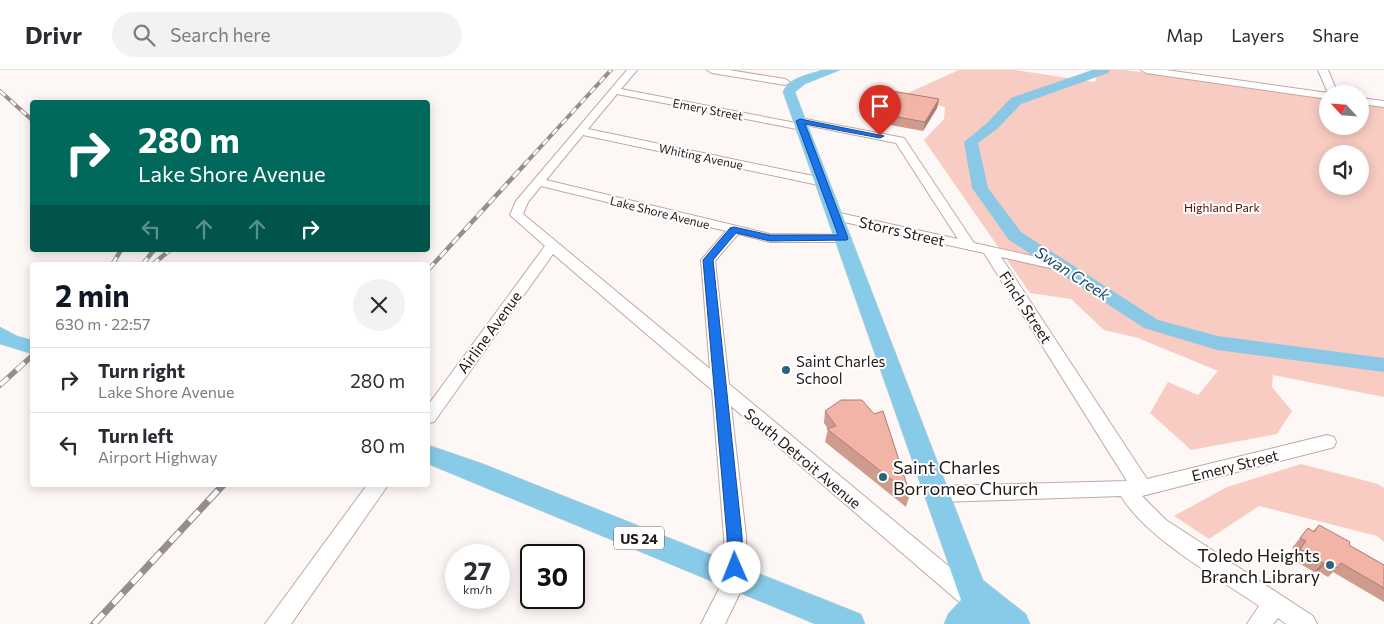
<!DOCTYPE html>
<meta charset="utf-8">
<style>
:root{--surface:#fff;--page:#f2f2f3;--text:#2b2b33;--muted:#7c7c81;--line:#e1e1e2;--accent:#111827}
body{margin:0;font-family:Commissioner,sans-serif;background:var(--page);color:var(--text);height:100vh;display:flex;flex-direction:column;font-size:19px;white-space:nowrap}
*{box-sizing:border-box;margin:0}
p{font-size:16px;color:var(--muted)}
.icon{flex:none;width:28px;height:28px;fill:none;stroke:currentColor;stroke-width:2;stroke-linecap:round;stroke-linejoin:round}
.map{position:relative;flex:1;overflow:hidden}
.details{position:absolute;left:30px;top:192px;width:400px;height:225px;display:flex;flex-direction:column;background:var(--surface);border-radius:5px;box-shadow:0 2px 12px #0003}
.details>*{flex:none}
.hud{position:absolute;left:30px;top:30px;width:400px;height:152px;border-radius:5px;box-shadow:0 2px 12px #0003;background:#00695c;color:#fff;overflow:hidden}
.needle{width:32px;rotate:296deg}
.tools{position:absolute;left:1319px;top:15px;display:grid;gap:10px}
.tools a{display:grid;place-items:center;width:50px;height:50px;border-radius:50%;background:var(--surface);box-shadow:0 2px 12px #0003;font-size:25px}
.speed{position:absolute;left:445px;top:474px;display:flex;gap:10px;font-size:25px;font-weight:700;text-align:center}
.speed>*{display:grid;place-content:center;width:65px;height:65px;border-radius:50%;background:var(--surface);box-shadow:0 2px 12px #0003;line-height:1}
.speed small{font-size:12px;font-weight:400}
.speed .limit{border:2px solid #111;border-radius:8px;background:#fff;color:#111}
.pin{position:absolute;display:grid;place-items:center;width:42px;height:42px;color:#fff;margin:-51px -21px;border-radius:50% 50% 50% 0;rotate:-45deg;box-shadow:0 0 5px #0007}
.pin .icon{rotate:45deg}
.me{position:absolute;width:55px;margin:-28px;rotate:359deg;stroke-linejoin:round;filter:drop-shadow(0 0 4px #0008)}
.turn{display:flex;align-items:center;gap:18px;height:105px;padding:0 25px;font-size:22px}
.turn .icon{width:65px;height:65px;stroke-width:2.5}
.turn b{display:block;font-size:35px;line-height:42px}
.lanes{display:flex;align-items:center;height:48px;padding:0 25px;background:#0003;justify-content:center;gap:25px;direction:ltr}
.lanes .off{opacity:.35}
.round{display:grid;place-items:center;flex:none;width:52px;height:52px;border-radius:26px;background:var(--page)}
.headline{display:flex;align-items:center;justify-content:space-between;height:85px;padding:0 25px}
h1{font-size:30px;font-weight:700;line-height:38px;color:var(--accent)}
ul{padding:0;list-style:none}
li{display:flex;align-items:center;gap:15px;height:65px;padding:0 25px;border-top:1px solid var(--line)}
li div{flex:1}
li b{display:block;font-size:19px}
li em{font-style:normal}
header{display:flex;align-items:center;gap:30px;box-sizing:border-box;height:70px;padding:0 25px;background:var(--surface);border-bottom:1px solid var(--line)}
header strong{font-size:24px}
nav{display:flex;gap:28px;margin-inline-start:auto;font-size:18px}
.search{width:350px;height:45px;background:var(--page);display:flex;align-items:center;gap:12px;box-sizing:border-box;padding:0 18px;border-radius:28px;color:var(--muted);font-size:19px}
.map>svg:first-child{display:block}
</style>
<header>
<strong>Drivr</strong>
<div class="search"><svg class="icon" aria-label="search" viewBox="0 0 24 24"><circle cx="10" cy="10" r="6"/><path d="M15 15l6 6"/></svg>Search here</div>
<nav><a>Map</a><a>Layers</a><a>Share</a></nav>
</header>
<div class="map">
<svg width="1384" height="554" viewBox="0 0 1384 554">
<rect width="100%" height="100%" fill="#fdf7f5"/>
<g fill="#f8ccc2" fill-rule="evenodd">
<path d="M959,0H1015L1095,12L1098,0H1125L1327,29L1328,56H1360V34L1384,37V327L1273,305L1272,317L1292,341L1277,364L1191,380L1150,343L1168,312L1198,325L1218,301L1138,268L1104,260L1071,229L1030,223L924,70L944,49L945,37L899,27ZM1328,84H1360V116H1328Z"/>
<path d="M1301,394L1378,414L1384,418V472L1377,466L1259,436L1209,469L1174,446L1227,417Z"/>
</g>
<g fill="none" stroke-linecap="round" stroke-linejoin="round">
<path fill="#8bc8e6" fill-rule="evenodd" d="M1092,0H1110L1108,3L1021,34L997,59L978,73L988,118L1021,162L1158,250L1218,266L1384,288V302L1217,280L1144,258L1009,170L972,118L964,72L987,53L1011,28Z"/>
<defs>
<g id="minor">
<path d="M627,0H637L621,19L796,53V49L800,48L904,68L974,173L1064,193L1066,196L1064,199L1059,200L1001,187L1147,409L1327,365L1334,367L1336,372L1334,377L1327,379L1142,426L1166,450L1313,546L1317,554H1286L1278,548L1273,554H1247L1259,536C1217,507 1147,469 1121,426L938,432L931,430L928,424L931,418L938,416L1127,411L984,183L835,150L829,146L835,142L958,169L896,73L806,55V59L802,60L617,24L588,59L823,108L829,112L823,116L583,65L546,110L770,164L849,165L851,168L849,171L844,172H770L738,164L715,191L729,314L981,523L984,530L981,537L973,540L965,537L731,336L746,466L747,508L725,554H701L725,507L724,466L712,320L553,184L434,352L428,353V335L545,176L510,145L516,131ZM541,116L726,161L701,190L710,299L523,144L528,132Z"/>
<path d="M707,0H729L785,9L790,12L785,15L712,3Z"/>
<path d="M1141,0H1166L1328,23L1318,0H1328L1338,24H1328V29L1146,3Z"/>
<path d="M1360,28L1384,31V37L1360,34Z"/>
<path d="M367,415H388L291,554H265Z"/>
</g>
<g id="major">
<path d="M822,0H840L805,14L795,22L983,510L1026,544L1030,554H944L948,544L961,530L783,22C789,7 808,5 822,0Z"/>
<path d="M0,257L17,266L32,270V284L0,274Z"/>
<path d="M428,375L481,393L861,544L865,554H815L428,394Z"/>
</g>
</defs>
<use href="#minor" stroke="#c3a8a1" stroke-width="2"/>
<use href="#major" stroke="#d7d5d5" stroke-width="1"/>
<use href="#minor" fill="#fff" fill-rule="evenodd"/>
<use href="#major" fill="#88cbe8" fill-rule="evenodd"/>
<defs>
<g id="rail-far3">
<path d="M0,21L32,50"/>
<path d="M524,95L611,0"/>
</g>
<g id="rail-far2">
<path d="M112,195L121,180"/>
<path d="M142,195L154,180"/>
<path d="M152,195L170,180"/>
<path d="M428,200L525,94"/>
</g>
<path id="rail-far1" d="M0,315L32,286"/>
<path id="rail" d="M94,554L223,415"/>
</defs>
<use href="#rail-far3" stroke="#968e8c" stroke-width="4"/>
<use href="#rail-far2" stroke="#968e8c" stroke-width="4.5"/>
<use href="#rail-far1" stroke="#968e8c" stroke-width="5.5"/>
<use href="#rail" stroke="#968e8c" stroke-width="7"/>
<use href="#rail-far3" stroke="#fff" stroke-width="2.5" stroke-dasharray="7" stroke-linecap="butt"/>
<use href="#rail-far2" stroke="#fff" stroke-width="3" stroke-dasharray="9" stroke-linecap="butt"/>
<use href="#rail-far1" stroke="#fff" stroke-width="4" stroke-dasharray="11" stroke-linecap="butt"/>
<use href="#rail" stroke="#fff" stroke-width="5" stroke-dasharray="14" stroke-linecap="butt"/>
</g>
<g fill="#d09b8f">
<path d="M939,29L937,38L923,61L868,51L870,42Z"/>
<path d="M825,341L910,424L906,437L825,372L828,359L824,353Z"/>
<path d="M1319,455L1349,475L1384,495V532L1333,502L1328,507L1318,501L1314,502L1292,489L1298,481L1292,478L1308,458L1313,461Z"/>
</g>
<g fill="#a97e74">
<path d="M939,29L937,38L923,61L925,52Z"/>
<path d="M1327,492L1318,501L1314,502L1323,493Z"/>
</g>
<g fill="#f2b4a6" stroke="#a97e74">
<path d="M886,20L939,29L925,52L870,42Z"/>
<path d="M841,330H862L874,344L883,341L910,424L827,359L836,356L825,341Z"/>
<path d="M1319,455L1350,472L1349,475L1384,495V518L1341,493L1337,498L1327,492L1323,493L1300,479L1306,471L1300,468L1308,458L1314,462Z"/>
</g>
<path fill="#1a73e8" stroke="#114b97" d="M800,49L884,66L880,68L805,54L848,168L847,170L770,171L736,163L713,190L742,466L743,498L741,502L735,504L730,502L728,498L727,466L703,190L730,158L734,157L770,165H838L796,51Z"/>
<g fill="#2a637c" stroke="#fff" stroke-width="2">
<circle cx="786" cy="300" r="5"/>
<circle cx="883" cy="407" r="5"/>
<circle cx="1330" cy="495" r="5"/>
</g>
<g text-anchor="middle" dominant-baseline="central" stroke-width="4" stroke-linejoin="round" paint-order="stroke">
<g font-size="12" fill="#221816" stroke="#fff">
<text transform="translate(708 39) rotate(11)">Emery Street</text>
<text transform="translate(701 86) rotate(12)">Whiting Avenue</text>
<text transform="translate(660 142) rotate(14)">Lake Shore Avenue</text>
</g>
<g font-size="12" fill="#510800" stroke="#fff">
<text x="1222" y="137">Highland Park</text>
</g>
<rect fill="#fff" stroke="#645d5c" stroke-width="1" x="614" y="456.5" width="50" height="23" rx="4"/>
<g font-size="14" font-weight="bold" fill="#221816">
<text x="639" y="468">US 24</text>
</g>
<g font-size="15" fill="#221816" stroke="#fff">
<text transform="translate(902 161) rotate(13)">Storrs Street</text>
<text transform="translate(1026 237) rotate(57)">Finch Street</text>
<text transform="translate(489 262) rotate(-54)">Airline Avenue</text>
<text transform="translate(803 388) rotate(40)">South Detroit Avenue</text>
<text transform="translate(1235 395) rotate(-14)">Emery Street</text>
</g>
<g font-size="15" fill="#221816" stroke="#fff" text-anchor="start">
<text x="796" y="291">Saint Charles<tspan x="796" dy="17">School</tspan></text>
</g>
<g font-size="16" font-style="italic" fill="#1b4c62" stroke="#fff">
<text transform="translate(1073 203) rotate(33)">Swan Creek</text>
</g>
<g font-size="18" fill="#221816" stroke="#fff" text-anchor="start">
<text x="893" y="397">Saint Charles<tspan x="893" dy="21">Borromeo Church</tspan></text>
<text x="1320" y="485" text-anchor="end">Toledo Heights<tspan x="1320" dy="21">Branch Library</tspan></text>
</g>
</g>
</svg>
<div class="tools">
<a><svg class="needle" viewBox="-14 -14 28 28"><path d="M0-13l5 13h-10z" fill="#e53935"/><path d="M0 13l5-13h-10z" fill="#7c7c81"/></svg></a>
<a><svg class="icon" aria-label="sound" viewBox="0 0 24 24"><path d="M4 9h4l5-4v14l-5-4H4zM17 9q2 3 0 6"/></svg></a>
</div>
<div class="speed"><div>27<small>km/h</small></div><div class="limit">30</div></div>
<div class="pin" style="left:880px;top:66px;background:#d93025"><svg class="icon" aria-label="arrive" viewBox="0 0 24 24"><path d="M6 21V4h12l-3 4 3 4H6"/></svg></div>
<svg class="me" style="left:735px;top:498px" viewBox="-20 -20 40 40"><circle r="19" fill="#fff"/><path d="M0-13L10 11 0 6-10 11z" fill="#1a73e8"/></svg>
<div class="hud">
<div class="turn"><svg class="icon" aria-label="right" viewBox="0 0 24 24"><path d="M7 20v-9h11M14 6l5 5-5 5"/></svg><div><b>280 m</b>Lake Shore Avenue</div></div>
<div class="lanes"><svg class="icon off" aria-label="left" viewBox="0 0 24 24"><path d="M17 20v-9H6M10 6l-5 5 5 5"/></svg><svg class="icon off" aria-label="ahead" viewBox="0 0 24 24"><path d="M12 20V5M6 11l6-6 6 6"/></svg><svg class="icon off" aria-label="ahead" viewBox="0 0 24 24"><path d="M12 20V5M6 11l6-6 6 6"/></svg><svg class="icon" aria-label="right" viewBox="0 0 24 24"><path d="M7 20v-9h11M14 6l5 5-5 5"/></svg></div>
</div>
<section class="details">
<div class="headline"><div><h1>2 min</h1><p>630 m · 22:57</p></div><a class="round"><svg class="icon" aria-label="close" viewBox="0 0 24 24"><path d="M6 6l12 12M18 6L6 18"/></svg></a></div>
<ul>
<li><svg class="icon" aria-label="right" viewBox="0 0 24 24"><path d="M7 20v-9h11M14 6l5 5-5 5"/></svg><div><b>Turn right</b><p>Lake Shore Avenue</p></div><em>280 m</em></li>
<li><svg class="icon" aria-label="left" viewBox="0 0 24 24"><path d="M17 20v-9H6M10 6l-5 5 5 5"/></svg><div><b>Turn left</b><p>Airport Highway</p></div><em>80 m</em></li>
</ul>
</section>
</div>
